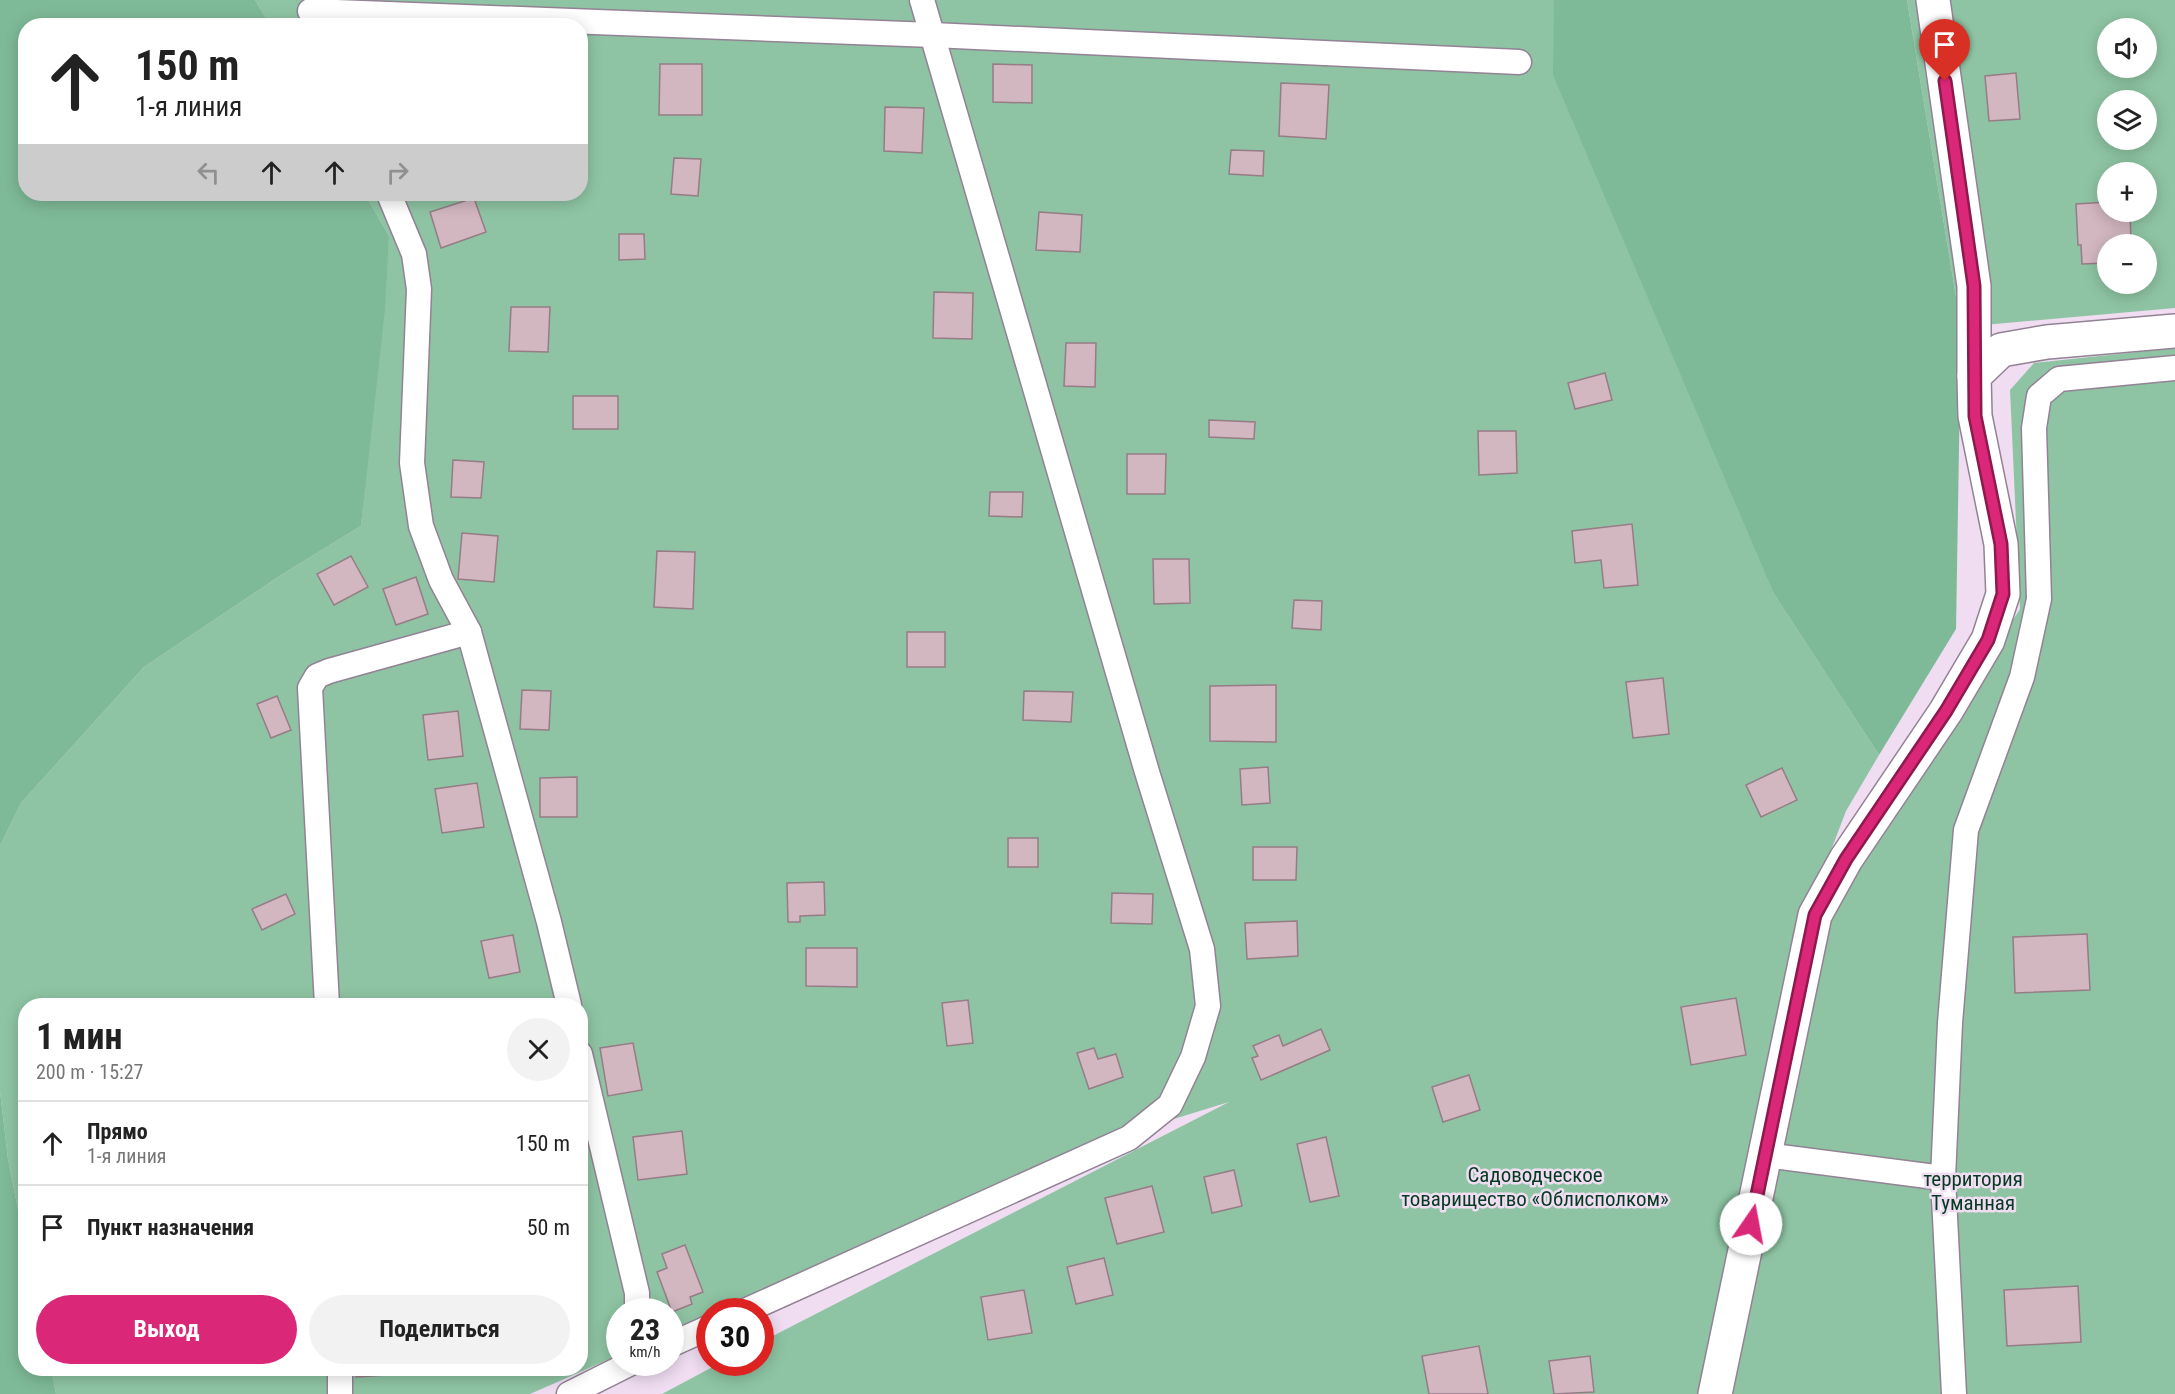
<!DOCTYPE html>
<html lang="ru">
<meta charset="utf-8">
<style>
:root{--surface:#fff;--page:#f2f2f2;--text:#222;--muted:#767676;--line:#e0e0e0;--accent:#db2777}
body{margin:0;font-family:"Roboto Condensed",sans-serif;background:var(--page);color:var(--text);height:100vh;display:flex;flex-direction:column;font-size:22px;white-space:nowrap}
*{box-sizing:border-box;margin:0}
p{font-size:20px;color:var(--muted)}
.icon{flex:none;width:33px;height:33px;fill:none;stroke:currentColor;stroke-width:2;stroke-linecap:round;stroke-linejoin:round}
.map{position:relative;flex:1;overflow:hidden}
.sheet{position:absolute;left:18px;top:998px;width:570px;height:378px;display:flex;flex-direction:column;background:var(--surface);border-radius:24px;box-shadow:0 3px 15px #0003}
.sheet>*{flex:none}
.top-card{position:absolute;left:18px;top:18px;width:570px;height:183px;border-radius:24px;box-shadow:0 3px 15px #0003;background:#fff;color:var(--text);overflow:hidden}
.buttons{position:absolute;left:2097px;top:18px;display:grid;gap:12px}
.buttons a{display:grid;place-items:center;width:60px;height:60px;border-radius:50%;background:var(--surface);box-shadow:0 3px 15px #0003;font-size:30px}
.speed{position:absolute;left:606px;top:1298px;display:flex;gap:12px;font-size:30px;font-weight:700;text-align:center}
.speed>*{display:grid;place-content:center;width:78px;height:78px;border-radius:50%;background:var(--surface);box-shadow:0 3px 15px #0003;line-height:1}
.speed small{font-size:15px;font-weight:400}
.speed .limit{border:9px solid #d22;background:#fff;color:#111}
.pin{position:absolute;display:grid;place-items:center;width:51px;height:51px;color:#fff;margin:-62px -26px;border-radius:50% 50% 50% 0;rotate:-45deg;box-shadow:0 0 6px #0007}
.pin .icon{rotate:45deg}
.me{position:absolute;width:66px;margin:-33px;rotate:12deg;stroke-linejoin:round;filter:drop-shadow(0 0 4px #0008)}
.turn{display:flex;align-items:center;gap:21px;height:126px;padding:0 18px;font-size:27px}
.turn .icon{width:78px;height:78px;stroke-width:2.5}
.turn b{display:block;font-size:42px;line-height:51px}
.lanes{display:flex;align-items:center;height:57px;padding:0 18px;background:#0003;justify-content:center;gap:30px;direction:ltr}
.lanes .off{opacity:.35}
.round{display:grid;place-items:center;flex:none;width:63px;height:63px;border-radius:32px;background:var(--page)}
.summary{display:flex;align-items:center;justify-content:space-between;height:102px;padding:0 18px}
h1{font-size:36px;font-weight:700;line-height:45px}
.button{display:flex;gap:12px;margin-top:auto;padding:12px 18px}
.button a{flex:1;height:69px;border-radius:36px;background:var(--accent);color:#fff;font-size:24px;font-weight:700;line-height:69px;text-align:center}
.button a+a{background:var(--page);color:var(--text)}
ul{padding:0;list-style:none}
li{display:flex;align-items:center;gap:18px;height:84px;padding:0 18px;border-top:2px solid var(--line)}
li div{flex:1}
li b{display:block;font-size:22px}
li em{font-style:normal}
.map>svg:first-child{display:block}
</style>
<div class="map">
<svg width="2175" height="1394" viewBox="0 0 2175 1394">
<rect width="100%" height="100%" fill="#f0ddf2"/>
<g fill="#8ec4a3" fill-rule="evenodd">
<path d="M255,0H1554L1556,16L1774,594L1879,755L1846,811L1795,945L1706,1394H662L722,1362H760L761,1342L1229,1102L1112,1138L719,1311H710L709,1315L671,1332L670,1311H620L619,1355L530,1394H56L51,1368H580V1005H26L25,1245L8,1159L0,1091V846L21,803L144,667L281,575L361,526L389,236L365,194H580V26L270,25Z"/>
<path d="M1907,0H2175V308L1961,327ZM2108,28H2146V68H2108ZM2108,100H2146V140H2108ZM2108,172H2146V212H2108ZM2108,244H2146V284H2108Z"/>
<path d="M2175,348V1394H1724L1818,940L1883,824L2020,609L2010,390L2034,363Z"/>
</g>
<g fill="#7eba97">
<path d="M0,0H255L270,25L26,26V194H365L389,236L385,309L361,526L281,575L144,667L21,803L0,846Z"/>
<path d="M1554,0H1907L1961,327L1956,629L1879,755L1774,594L1553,75Z"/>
<path d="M0,1091L8,1159L25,1245L26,1368H51L56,1394H0Z"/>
</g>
<g fill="#d2b6c0" stroke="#967c86" stroke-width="1.5">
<path d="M660,64H702V115H659Z"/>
<path d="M993,64L1032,65V103L993,102Z"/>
<path d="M2016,73L2020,119L1989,121L1985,76Z"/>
<path d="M1281,83L1329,85L1326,139L1279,136Z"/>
<path d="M885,107L924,108L922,153L884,151Z"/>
<path d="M1231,150L1264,151L1263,176L1229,174Z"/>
<path d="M674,158L701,159L698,196L671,194Z"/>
<path d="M474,198L486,232L441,248L430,212Z"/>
<path d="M2108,202V212H2130L2131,243L2106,244L2107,263L2082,264L2081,245H2078L2076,204Z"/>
<path d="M1039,212L1082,215L1080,252L1036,250Z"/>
<path d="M619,234H644L645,259L619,260Z"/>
<path d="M934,292L973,293L972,339L933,338Z"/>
<path d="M511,307H550L548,352L509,351Z"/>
<path d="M1066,343H1096L1095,387L1064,386Z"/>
<path d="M1605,373L1612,400L1575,409L1568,383Z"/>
<rect x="573" y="396" width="45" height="33"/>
<path d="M1209,420L1255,422L1254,439L1209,437Z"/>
<path d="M1478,431H1516L1517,473L1479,475Z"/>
<path d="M1127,454H1166L1165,494H1127Z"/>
<path d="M453,460L484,462L481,498L451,497Z"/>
<path d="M990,492H1023L1022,517L989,516Z"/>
<path d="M1632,524L1638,585L1604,588L1601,560L1575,563L1572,531Z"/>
<path d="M462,533L498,536L494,582L458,579Z"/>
<path d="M657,551L695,552L693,609L654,607Z"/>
<path d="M351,556L368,587L334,605L317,574Z"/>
<path d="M1153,559H1189L1190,603L1154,604Z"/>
<path d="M416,577L428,614L396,625L383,589Z"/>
<path d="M1294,600L1322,601L1321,630L1292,628Z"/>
<rect x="907" y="632" width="38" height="35"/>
<path d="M1663,678L1669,734L1633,738L1626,682Z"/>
<path d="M1276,685V742L1210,741V686Z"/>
<path d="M522,690L551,691L549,730L520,729Z"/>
<path d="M1024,691L1073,692L1071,722L1023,720Z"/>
<path d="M277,696L291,730L271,738L257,704Z"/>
<path d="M458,711L463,756L428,760L423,715Z"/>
<path d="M1268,767L1270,803L1242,805L1240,769Z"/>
<path d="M1782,768L1797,800L1761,817L1746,785Z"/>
<path d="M577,777V817H540V778Z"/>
<path d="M477,783L484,827L442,833L435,789Z"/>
<rect x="1008" y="838" width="30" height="29"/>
<path d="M1253,847H1297L1296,880H1253Z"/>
<path d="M824,882L825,915L800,916V922H788L787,883Z"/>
<path d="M1112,893L1153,894L1152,924L1111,923Z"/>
<path d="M286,894L295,914L262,930L252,909Z"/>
<path d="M1297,921L1298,956L1247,959L1245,923Z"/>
<path d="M2087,934L2090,990L2015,993L2013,937Z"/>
<path d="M513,935L520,972L489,978L481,941Z"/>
<path d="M806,948H857V987L806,986Z"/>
<path d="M1736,998L1746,1055L1691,1065L1681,1007Z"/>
<path d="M968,1000L973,1043L947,1046L942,1003Z"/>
<path d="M1321,1029L1330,1050L1261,1080L1252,1058L1258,1056L1253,1046L1279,1035L1283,1046Z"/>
<path d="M633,1043L642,1090L608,1096L600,1048Z"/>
<path d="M1094,1048L1098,1059L1116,1054L1123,1077L1089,1089L1077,1053Z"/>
<path d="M1469,1075L1480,1110L1443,1122L1432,1087Z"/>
<path d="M682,1131L687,1174L638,1180L633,1137Z"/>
<path d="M1326,1137L1339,1196L1310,1202L1297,1144Z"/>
<path d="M1234,1170L1242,1206L1212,1213L1204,1177Z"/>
<path d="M1152,1186L1164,1232L1117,1244L1105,1198Z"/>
<path d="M685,1245L703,1292L690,1297L692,1304L672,1312L657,1272L667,1268L662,1254Z"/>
<path d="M1104,1258L1113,1295L1076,1304L1067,1267Z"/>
<path d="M2078,1286L2081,1342L2007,1346L2004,1290Z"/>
<path d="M1024,1290L1032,1333L988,1340L981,1297Z"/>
<path d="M1479,1346L1488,1394H1429L1422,1356Z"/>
<path d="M1590,1356L1594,1392L1554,1394L1549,1361Z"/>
<path d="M356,1368H386V1375L356,1377Z"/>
</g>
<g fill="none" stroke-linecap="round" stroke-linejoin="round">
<defs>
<g id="lane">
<path d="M310,11L933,35L1519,62"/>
<path d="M389,194L414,254L419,289L412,463L421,526L441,580L469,632L549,922L569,1005"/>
<path d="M327,1005L310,688L317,676L329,671L469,632"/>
<path d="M580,1054L637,1293V1311"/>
<path d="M1765,1155L1943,1178"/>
<path d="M745,1311L1129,1138L1170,1105L1193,1057L1208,1006L1202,949L1147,772L922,0"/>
<path d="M670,1345L710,1327"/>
<path d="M340,1368V1394"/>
<path d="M569,1394L633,1362"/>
<path d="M1954,1394L1943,1178L1950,1023L1966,830L2022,677L2039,599L2034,428L2039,396L2059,379L2175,368"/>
</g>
<g id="street">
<path d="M1933,0L1974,286V376"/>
<path d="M1715,1394L1815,915L1846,859L1946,711L1988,640L2003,594L2001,544L1975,416L1974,376L2001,350L2047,342L2175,331"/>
</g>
</defs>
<use href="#lane" stroke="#938295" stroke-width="27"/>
<use href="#street" stroke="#938295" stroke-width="36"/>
<use href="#lane" stroke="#fff" stroke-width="24"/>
<use href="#street" stroke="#fff" stroke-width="33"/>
</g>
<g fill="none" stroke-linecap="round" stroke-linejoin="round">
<defs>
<path id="route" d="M1751,1224L1815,915L1846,859L1946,711L1988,640L2003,594L2001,544L1975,416L1974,286L1945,81"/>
</defs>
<use href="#route" stroke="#8e194d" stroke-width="15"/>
<use href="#route" stroke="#db2777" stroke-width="10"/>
</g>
<g text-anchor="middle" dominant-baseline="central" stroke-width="5" stroke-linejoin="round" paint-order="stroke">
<g font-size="21" fill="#073a22" stroke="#f0ddf2">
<text x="1535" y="1175">Садоводческое<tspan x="1535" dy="24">товарищество «Облисполком»</tspan></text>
<text x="1973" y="1179">территория<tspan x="1973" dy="24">Туманная</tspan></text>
</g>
</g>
</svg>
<div class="buttons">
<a><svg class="icon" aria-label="sound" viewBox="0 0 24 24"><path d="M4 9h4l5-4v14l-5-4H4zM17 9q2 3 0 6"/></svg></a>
<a><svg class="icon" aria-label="layers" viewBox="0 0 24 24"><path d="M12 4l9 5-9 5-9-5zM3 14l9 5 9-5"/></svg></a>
<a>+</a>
<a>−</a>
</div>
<div class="speed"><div>23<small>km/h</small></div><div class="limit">30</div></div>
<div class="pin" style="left:1945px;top:81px;background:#d93025"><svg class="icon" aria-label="arrive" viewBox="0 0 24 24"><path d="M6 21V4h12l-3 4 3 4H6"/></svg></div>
<svg class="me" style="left:1751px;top:1224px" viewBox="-20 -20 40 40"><circle r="19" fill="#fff"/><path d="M0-13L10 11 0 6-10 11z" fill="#db2777"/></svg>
<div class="top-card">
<div class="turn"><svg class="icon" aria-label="ahead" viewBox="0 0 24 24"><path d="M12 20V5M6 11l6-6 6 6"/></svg><div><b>150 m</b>1-я линия</div></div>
<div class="lanes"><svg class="icon off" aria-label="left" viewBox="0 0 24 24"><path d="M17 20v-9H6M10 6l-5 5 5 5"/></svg><svg class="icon" aria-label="ahead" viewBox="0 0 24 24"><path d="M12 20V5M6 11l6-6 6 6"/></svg><svg class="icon" aria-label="ahead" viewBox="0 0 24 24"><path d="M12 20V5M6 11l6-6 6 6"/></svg><svg class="icon off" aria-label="right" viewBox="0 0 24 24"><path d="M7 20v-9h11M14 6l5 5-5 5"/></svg></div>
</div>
<section class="sheet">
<div class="summary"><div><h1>1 мин</h1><p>200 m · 15:27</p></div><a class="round"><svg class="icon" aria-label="close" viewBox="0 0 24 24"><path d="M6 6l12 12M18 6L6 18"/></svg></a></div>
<ul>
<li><svg class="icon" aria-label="ahead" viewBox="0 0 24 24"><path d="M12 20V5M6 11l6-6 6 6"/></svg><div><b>Прямо</b><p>1-я линия</p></div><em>150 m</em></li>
<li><svg class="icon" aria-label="arrive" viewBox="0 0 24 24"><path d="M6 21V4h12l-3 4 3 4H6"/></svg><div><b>Пункт назначения</b></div><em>50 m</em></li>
</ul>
<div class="button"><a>Выход</a><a>Поделиться</a></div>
</section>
</div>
